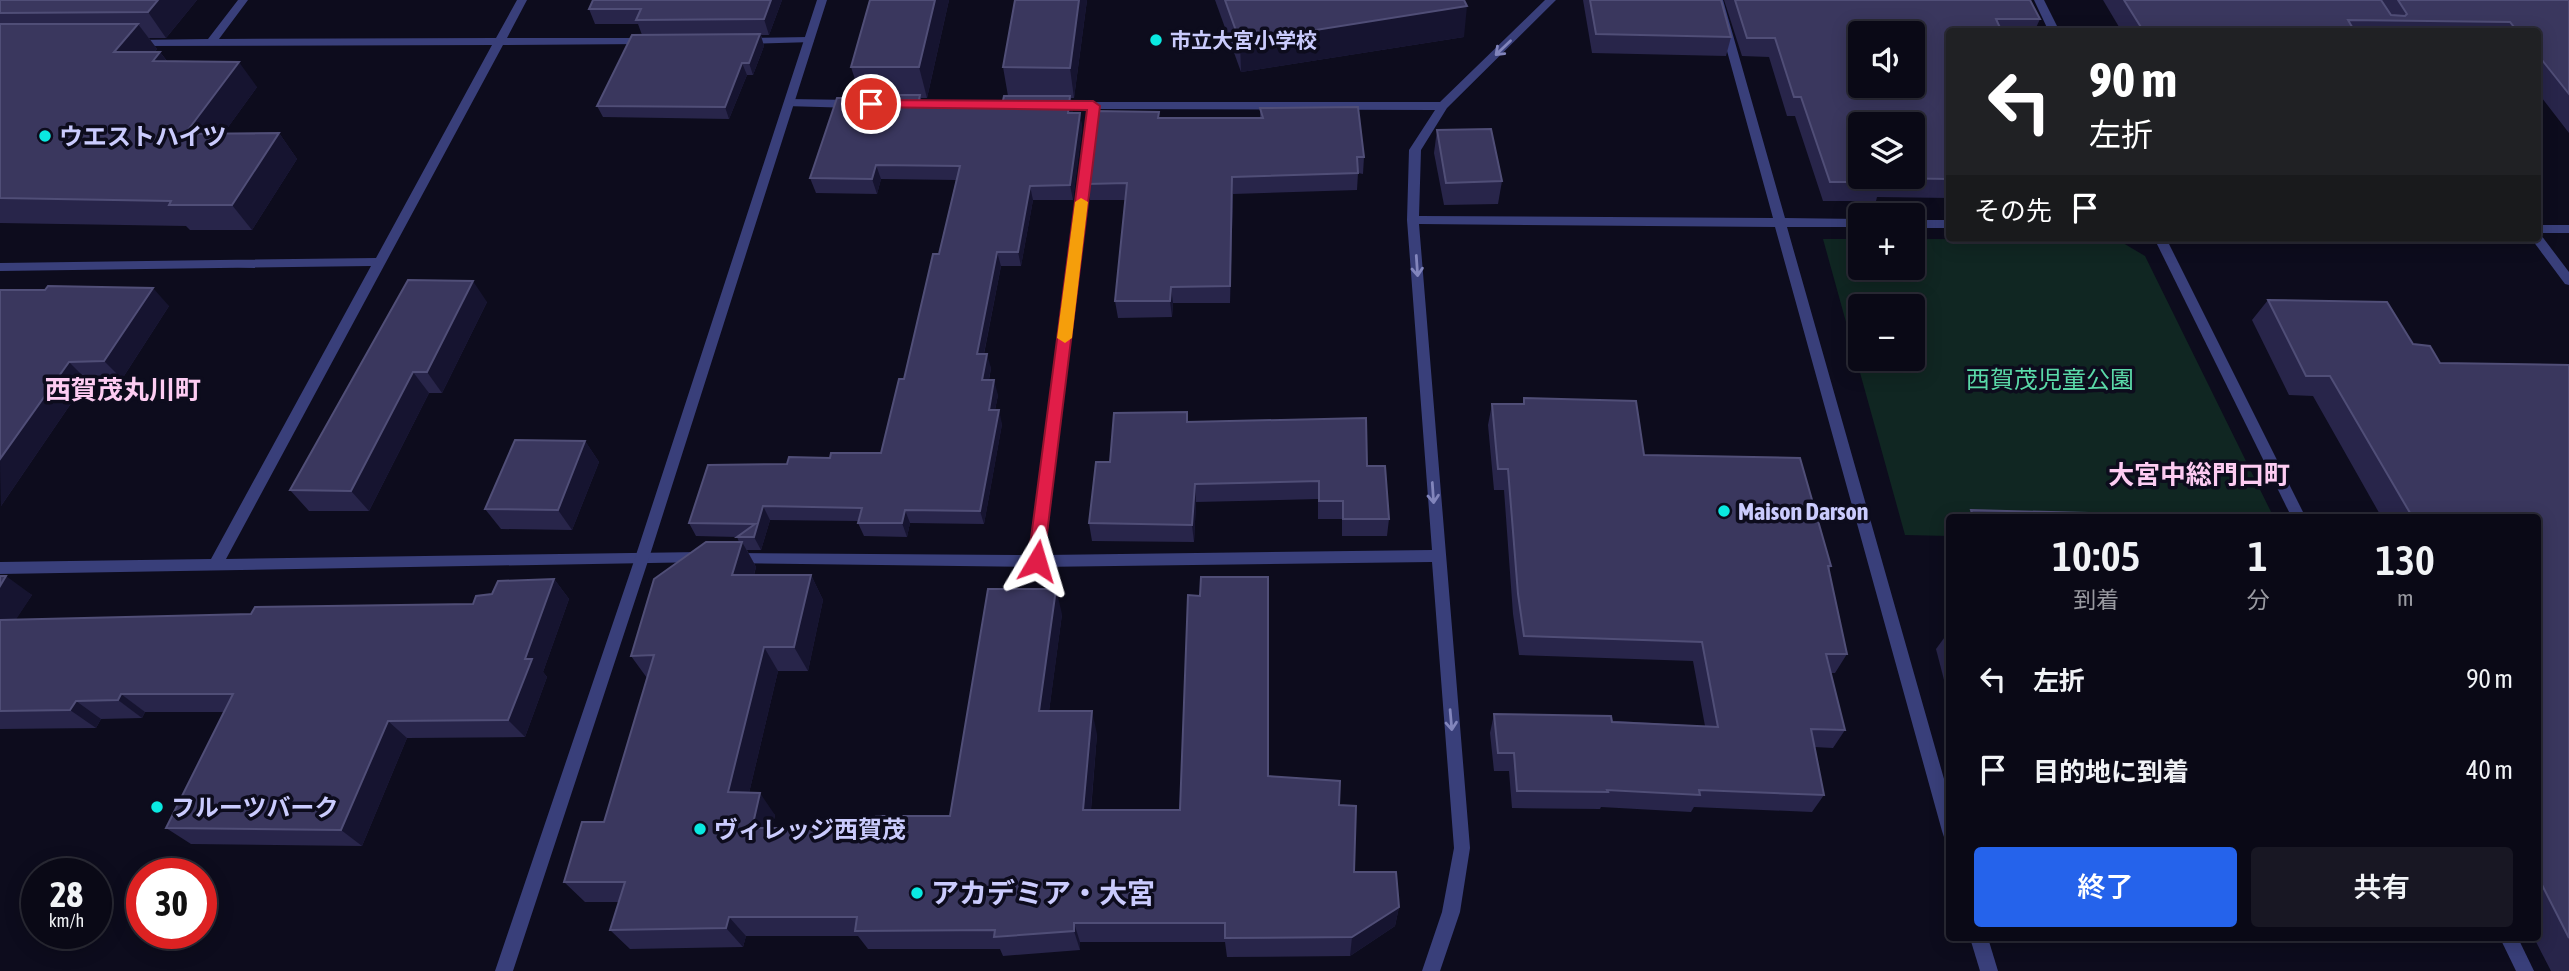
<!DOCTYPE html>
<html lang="ja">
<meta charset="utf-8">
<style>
:root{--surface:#0a0916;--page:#181723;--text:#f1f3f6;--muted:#999aa1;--line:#2a2a35;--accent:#2563eb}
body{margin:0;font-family:"Asap Condensed","Noto Sans JP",sans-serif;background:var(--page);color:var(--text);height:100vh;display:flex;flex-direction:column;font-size:26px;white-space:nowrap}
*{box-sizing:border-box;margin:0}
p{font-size:23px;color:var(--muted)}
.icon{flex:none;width:38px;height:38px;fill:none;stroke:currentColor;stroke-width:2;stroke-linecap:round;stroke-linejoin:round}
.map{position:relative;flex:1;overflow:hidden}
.drawer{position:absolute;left:1946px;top:514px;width:595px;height:427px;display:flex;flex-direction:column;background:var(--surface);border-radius:7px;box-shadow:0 4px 18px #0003,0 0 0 2px var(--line)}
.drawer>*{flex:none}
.hud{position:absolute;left:1946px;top:28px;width:595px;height:214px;border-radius:7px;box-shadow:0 4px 18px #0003,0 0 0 2px var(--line);background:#202124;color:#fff;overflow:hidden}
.buttons{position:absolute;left:1848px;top:21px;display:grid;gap:14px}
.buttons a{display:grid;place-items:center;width:77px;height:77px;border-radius:7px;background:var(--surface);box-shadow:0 4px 18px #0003,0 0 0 2px var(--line);font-size:35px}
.speed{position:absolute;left:21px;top:858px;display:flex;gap:14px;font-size:35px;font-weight:700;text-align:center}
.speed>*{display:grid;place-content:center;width:91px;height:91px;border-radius:50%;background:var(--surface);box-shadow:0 4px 18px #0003,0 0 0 2px var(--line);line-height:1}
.speed small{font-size:18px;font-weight:400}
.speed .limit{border:10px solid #d22;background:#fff;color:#111}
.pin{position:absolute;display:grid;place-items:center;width:60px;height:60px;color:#fff;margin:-30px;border:4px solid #fff;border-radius:50%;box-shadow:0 2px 7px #0007}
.me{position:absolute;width:77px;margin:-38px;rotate:7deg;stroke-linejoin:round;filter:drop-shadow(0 0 5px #0008)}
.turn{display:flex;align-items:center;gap:24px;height:147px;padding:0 28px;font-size:32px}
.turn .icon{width:91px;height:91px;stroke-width:2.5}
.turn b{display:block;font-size:49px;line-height:60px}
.then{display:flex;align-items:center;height:66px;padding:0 28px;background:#0003;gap:14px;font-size:26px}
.eta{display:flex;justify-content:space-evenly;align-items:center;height:119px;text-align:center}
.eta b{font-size:42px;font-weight:600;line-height:49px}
.button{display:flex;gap:14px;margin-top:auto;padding:14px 28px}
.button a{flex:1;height:80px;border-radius:7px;background:var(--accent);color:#fff;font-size:28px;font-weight:600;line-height:80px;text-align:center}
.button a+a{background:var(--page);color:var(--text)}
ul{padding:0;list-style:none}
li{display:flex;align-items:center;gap:21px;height:91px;padding:0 28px}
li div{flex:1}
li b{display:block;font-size:26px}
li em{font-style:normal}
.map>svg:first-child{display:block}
</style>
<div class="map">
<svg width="2569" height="971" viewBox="0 0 2569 971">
<rect width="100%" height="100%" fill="#0d0c1d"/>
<path fill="#102622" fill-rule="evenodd" d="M1823,239H1860V268H1913V239L2118,240L2145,256L2274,518H1950L1949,536L1905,535ZM1860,306H1913V359H1860Z"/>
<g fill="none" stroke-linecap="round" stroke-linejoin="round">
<g fill="#393f7a" fill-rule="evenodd">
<path d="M238,0H248L219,39L496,38L517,0H527L507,38H646L651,41L646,44L503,45L226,559L702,552L707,554L709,558L707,562L0,574V562L211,559L371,266L0,271V263L376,258L492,45L134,46L129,43L134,40L208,39Z"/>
<path d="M1545,0H1556L1447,108L1421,150L1419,216L1773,218L1713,0H1723L1785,218L1860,219V227H1787L1950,800V839L1944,837L1942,831L1775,227L1419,224L1470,848L1460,912L1440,971H1422L1442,912L1454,848L1432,562L1037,567L728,563L726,559L728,555L733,553L1030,555L1087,109H1053L1047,105L1049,102H1440ZM1098,109L1435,110L1409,150L1407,220L1432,550L1045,555Z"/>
<path d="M2034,0H2044L2060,32H2049Z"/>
<path d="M809,37L814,40L813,42L743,44L738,41L743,38Z"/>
<path d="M789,99L854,100L860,104L854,108L785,106V100Z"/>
<path d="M934,100L1019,101L1025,105L1019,109L930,107V101Z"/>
<rect x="1913" y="220" width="37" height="8"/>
<rect x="2538" y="225" width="31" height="8"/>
<path d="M2154,238H2166L2306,518H2292Z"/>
<path d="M1970,938H1988L1998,971H1980Z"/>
<path d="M2500,938H2518L2534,971H2516Z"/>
</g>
<g fill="#393f7a" fill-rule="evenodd">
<path d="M817,0H827L649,558L513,971H495L635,558Z"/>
<path d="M2538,234L2541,235L2569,272V285L2565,284L2533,241L2531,238H2538Z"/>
</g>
</g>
<g fill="#28254a">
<path d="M0,0H197L166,38H149L157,49L155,52H160L167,61L257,87L223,134L279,133L297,159L252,230H190L186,226L0,223Z"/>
<path d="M593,0H782L769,35H761L764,46L753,75H747L729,119L603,117L597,106L642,35L638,24H595L589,9Z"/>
<path d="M870,0H949L927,98H921L922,104L1002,105L1008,96L1003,67L1015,0H1087L1074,98H1071L1072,113H1080L1082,128L1073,200H1033L1021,266H1001L984,354L991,368L989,380L998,395L995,410L1002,424L984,524L910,523L907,537L864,536L858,523V521L770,520L761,550H747L756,567L754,575H811L823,600L808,671H778L749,793L775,815L772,828H874L950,816L1062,614L1049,711L1097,734L1091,810H1180L1268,776L1339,805L1354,872L1399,907L1395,926L1350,956L1227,957L1225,942H1080V950L1003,956L1000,949H868L858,936H746L743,947L630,949L610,930L619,902H585L564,882L604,822L647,678L631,656L739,542L737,537L696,536L689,523L787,464L830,458L881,453L904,379L939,254L956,180L881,179L877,194L816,193L810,178L852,98L860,95L851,67Z"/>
<path d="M1215,0H1464V37L1241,72Z"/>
<path d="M1583,0H1721L1731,37L1726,56L1592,53Z"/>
<path d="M1724,0H2030L2040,19L2034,32H1950V198L1877,197L1876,201H1823L1795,116H1787L1769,57L1742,56Z"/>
<path d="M2103,0H2569V133L2538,93V32H2122Z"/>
<path d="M1260,108L1364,157L1363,174L1358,173L1357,190L1233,194L1230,303H1173L1172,317L1118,318L1115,301L1126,200H1090L1087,184L1159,118H1260Z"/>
<path d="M1437,130L1502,181L1498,204L1444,205L1434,153Z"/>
<path d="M408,280L487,302L442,393H429L369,511H309L290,490Z"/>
<path d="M0,290L169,306L122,379L87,380L1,506Z"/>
<path d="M2268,300L2413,344L2440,363L2569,365V971H2551L2534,938H2538V518H2382L2313,396L2289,395L2252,320Z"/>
<path d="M1524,398L1644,455L1831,566L1829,570L1847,654L1835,673H1831L1845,730L1833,748L1814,747L1824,795L1812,812L1694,807L1691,812L1601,807L1600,809L1512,808L1509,771H1494L1490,733L1494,714L1705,726L1693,661L1519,655L1513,614L1504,490H1494L1488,425L1492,404H1523Z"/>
<path d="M1188,422L1367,466L1389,519L1387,536H1342V519H1318V499L1196,502L1194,542L1092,541L1089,523L1110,462Z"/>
<path d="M585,441L599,462L572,530L501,529L485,509Z"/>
<path d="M1971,510L2241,518H1966Z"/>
<path d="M0,576L32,595L15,620L251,614L473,604L492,594L554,579L569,599L543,672L547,677L525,737L407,738L362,846L191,844L166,828L224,712H145L142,718L101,719L96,728L0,729Z"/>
<path d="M1950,630V703L1936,649Z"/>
</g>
<g fill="#161430">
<path d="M158,0H197L166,38L148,12Z"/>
<path d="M771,0H782L769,35L764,19Z"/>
<path d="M935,0H949L927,98L919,67Z"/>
<path d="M1079,0H1087L1074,98L1070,68Z"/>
<path d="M1467,6L1464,37L1241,72L1240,42Z"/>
<path d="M138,24L157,49L134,77L114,52Z"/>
<path d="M760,34L764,46L753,75L749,63Z"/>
<path d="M160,52L179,78L153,61Z"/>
<path d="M239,62L257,87L205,159L185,134Z"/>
<path d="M742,63L747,75L729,119L725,107Z"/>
<path d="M1070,96L1073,111L1070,128L1068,113Z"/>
<path d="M1080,113L1082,128L1073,200L1070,185Z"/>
<path d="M279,133L297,159L252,230L232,205Z"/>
<path d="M876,165L881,179L877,194L872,179Z"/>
<path d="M1232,177L1233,194L1230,303V286Z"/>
<path d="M1030,186L1033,200L1021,266L1018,252Z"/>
<path d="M997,252L1001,266L981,368L977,354Z"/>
<path d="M473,281L487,302L442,393L427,372Z"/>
<path d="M1171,287L1173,303L1172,317L1170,301Z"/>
<path d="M153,288L169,306L122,379L104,361Z"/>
<path d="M987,354L991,368L986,394L982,380Z"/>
<path d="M69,362L87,380L1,506L0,459Z"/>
<path d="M413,372L429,393L369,511L351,491Z"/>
<path d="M994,380L998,395L992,424L989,410Z"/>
<path d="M999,410L1002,424L984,524L980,511Z"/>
<path d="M585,441L599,462L572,530L558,510Z"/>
<path d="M1195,484L1196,502L1194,542L1192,525Z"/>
<path d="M763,506L770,520L761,550L754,537Z"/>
<path d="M905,510L910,523L907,537L902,523Z"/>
<path d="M742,542L756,567L746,601L732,575Z"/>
<path d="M811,575L823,600L808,671L794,647Z"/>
<path d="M6,576L32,595L4,638L0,636V586Z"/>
<path d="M554,579L569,599L543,672L547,677L525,737L508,720L525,659Z"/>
<path d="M1056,589L1062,614L1046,734L1039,711Z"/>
<path d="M764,647L778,671L744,814L728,792Z"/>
<path d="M121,694L145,712L142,718L118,700Z"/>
<path d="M76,701L101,719L96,728L70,710Z"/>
<path d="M1092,711L1097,734L1089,831L1083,810Z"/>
<path d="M388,721L407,738L362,846L341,830Z"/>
<path d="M760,793L775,815L767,849L752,828Z"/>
<path d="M1399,907L1395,926L1350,956L1352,937Z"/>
<path d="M729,917L746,936L743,947L726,928Z"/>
<path d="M1074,923L1080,942V950L1074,931Z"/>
</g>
<g fill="#3a375e" stroke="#504e77" stroke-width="2" fill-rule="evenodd">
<path d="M0,0H158L148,12L0,13Z"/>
<path d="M593,0H771L764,19L636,20L641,9H589Z"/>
<path d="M870,0H935L919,67H851Z"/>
<path d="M1015,0H1079L1070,68L1003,67Z"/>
<path d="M1225,0H1464L1467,6L1240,42Z"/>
<path d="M1590,0H1721L1731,37L1596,34Z"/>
<path d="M1735,0H2030L2040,19H1996L2002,32H1950V179L1882,178L1884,182H1830L1801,97H1794L1775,38H1747ZM1860,33H1913V86H1860ZM1860,124H1913V177H1860Z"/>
<path d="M2124,0H2381L2391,15L2405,16L2407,14L2398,0H2569V94L2538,55V32H2518L2510,22L2348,20L2355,32H2144Z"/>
<path d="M0,24H138L114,52H160L153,61L239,62L185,134L279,133L232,205H169L171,201L0,198Z"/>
<path d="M760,34L749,63H742L725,107L597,106L632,35Z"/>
<path d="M853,95H920L918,104L1002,105L1004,96H1070L1068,113H1080L1070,185L1030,186L1018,252H997L977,354H987L982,380H994L989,410H999L980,511L905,510L902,523H858L862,508L763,506L754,537H737L755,524L689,523L708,465L787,464L789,457L830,458L831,453H881L899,379H904L933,254H939L960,166L876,165L872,179L810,178L837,98H852Z"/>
<path d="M1358,107L1364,157H1357L1358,173L1232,177L1230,286L1171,287L1170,301H1115L1127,183L1087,184L1096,111L1159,112L1158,118H1263L1260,108Z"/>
<path d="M1491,129L1502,181L1446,183L1437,130Z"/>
<path d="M408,280L473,281L427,372H413L351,491L290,490Z"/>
<path d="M48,286L153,288L104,361L69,362L0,459V290H45Z"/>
<path d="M2268,300L2387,302L2413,344L2430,346L2440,363L2569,365V938L2538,877V518H2413L2330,376H2306Z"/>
<path d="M1524,398L1636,401L1644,455L1800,458L1831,566H1828L1847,654H1826L1845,730L1811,729L1824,795L1699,790L1700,795L1607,790L1608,792L1517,791L1514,753H1498L1494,714L1611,716L1612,722L1718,727L1702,642L1524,636L1518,594L1508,469H1498L1492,404H1524Z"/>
<path d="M1187,412V422L1366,418L1367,466H1385L1389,519H1343V501H1319V481L1195,484L1192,525L1089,523L1096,462H1110L1114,413Z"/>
<path d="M515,440L585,441L558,510L485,509Z"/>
<path d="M1971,510L2241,517V518H1974Z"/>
<path d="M706,542H742L732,575H811L794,647H764L728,792L760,793L752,828H874L876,816H950L988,589H1056L1039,711H1092L1083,810H1180L1188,595L1200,596L1201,577H1268V776L1340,781L1339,805L1356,806L1354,872H1396L1399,907L1352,937L1225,938V923H1074V931L994,937L995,930L855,931L857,917H729L726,928L610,930L625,882H564L582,822H604L654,655L631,656L654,579Z"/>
<path d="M0,576H6L0,586Z"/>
<path d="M554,579L525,659H532L508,720L388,721L341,830L166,828L233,694H121L118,700L76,701L70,710L0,711V620L251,614L255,607L473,604L476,596L492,594L498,581Z"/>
</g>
<defs><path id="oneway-shaft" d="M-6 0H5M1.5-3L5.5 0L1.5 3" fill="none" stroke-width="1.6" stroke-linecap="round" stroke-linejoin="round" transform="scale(1.75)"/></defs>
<g stroke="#8285bc">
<use href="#oneway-shaft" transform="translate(1503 48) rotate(136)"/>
<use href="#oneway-shaft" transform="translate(1417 266) rotate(86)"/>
<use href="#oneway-shaft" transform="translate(1433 493) rotate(86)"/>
<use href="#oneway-shaft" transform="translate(1451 720) rotate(85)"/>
</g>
<path fill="#e11d48" stroke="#92132f" stroke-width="2" d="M871,100L1093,101L1100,106L1043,566H1031L1028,561L1087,110L866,107V101Z"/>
<path fill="#f59e0b" d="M1081,198L1088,202L1072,338L1065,343L1057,338L1075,202Z"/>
<g fill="#0ae9e1" stroke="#0d0c1d" stroke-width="2.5">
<circle cx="1156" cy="40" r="7"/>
<circle cx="45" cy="136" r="7"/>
<circle cx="1724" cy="511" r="7"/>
<circle cx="157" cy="807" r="7"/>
<circle cx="700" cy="829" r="7"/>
<circle cx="917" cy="893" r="7"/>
</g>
<g text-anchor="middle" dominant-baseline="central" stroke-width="7" stroke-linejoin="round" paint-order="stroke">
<g font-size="21" font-weight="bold" fill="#cacbfd" stroke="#0d0c1d" text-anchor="start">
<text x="1170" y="40">市立大宮小学校</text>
</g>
<g font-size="24" font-weight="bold" fill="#cacbfd" stroke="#0d0c1d" text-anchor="start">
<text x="59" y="136">ウエストハイツ</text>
<text x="1738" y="511">Maison Darson</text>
<text x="171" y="807">フルーツバーク</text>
<text x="714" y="829">ヴィレッジ西賀茂</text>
</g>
<g font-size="24" fill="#5ad9a8" stroke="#0d0c1d">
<text x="2050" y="379">西賀茂児童公園</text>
</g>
<g font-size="26" font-weight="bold" fill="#fdccf2" stroke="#0d0c1d">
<text x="123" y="390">西賀茂丸川町</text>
<text x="2199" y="475">大宮中総門口町</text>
</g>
<g font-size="28" font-weight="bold" fill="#cacbfd" stroke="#0d0c1d" text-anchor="start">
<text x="931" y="893">アカデミア・大宮</text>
</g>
</g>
</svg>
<div class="buttons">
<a><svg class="icon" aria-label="sound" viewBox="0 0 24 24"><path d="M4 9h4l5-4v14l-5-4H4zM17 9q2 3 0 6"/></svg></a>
<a><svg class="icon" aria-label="layers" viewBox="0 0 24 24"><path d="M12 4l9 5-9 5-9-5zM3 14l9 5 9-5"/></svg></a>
<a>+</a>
<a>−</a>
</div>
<div class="speed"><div>28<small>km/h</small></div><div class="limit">30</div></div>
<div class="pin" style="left:871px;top:104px;background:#d93025"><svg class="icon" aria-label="arrive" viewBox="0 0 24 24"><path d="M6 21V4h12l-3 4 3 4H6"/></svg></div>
<svg class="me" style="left:1037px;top:561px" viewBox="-20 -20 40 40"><path d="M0-17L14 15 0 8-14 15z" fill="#e11d48" stroke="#fff" stroke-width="4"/></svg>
<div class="hud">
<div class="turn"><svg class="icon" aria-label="left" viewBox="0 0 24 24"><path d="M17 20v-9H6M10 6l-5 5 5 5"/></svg><div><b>90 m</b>左折</div></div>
<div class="then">その先<svg class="icon" aria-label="arrive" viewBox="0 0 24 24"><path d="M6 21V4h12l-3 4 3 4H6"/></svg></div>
</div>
<section class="drawer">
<div class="eta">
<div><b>10:05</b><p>到着</p></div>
<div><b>1</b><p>分</p></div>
<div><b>130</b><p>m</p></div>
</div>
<ul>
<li><svg class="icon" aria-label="left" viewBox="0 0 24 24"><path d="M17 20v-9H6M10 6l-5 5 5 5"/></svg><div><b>左折</b></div><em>90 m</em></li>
<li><svg class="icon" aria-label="arrive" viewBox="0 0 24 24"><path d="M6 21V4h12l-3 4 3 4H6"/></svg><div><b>目的地に到着</b></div><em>40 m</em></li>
</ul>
<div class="button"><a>終了</a><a>共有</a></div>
</section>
</div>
